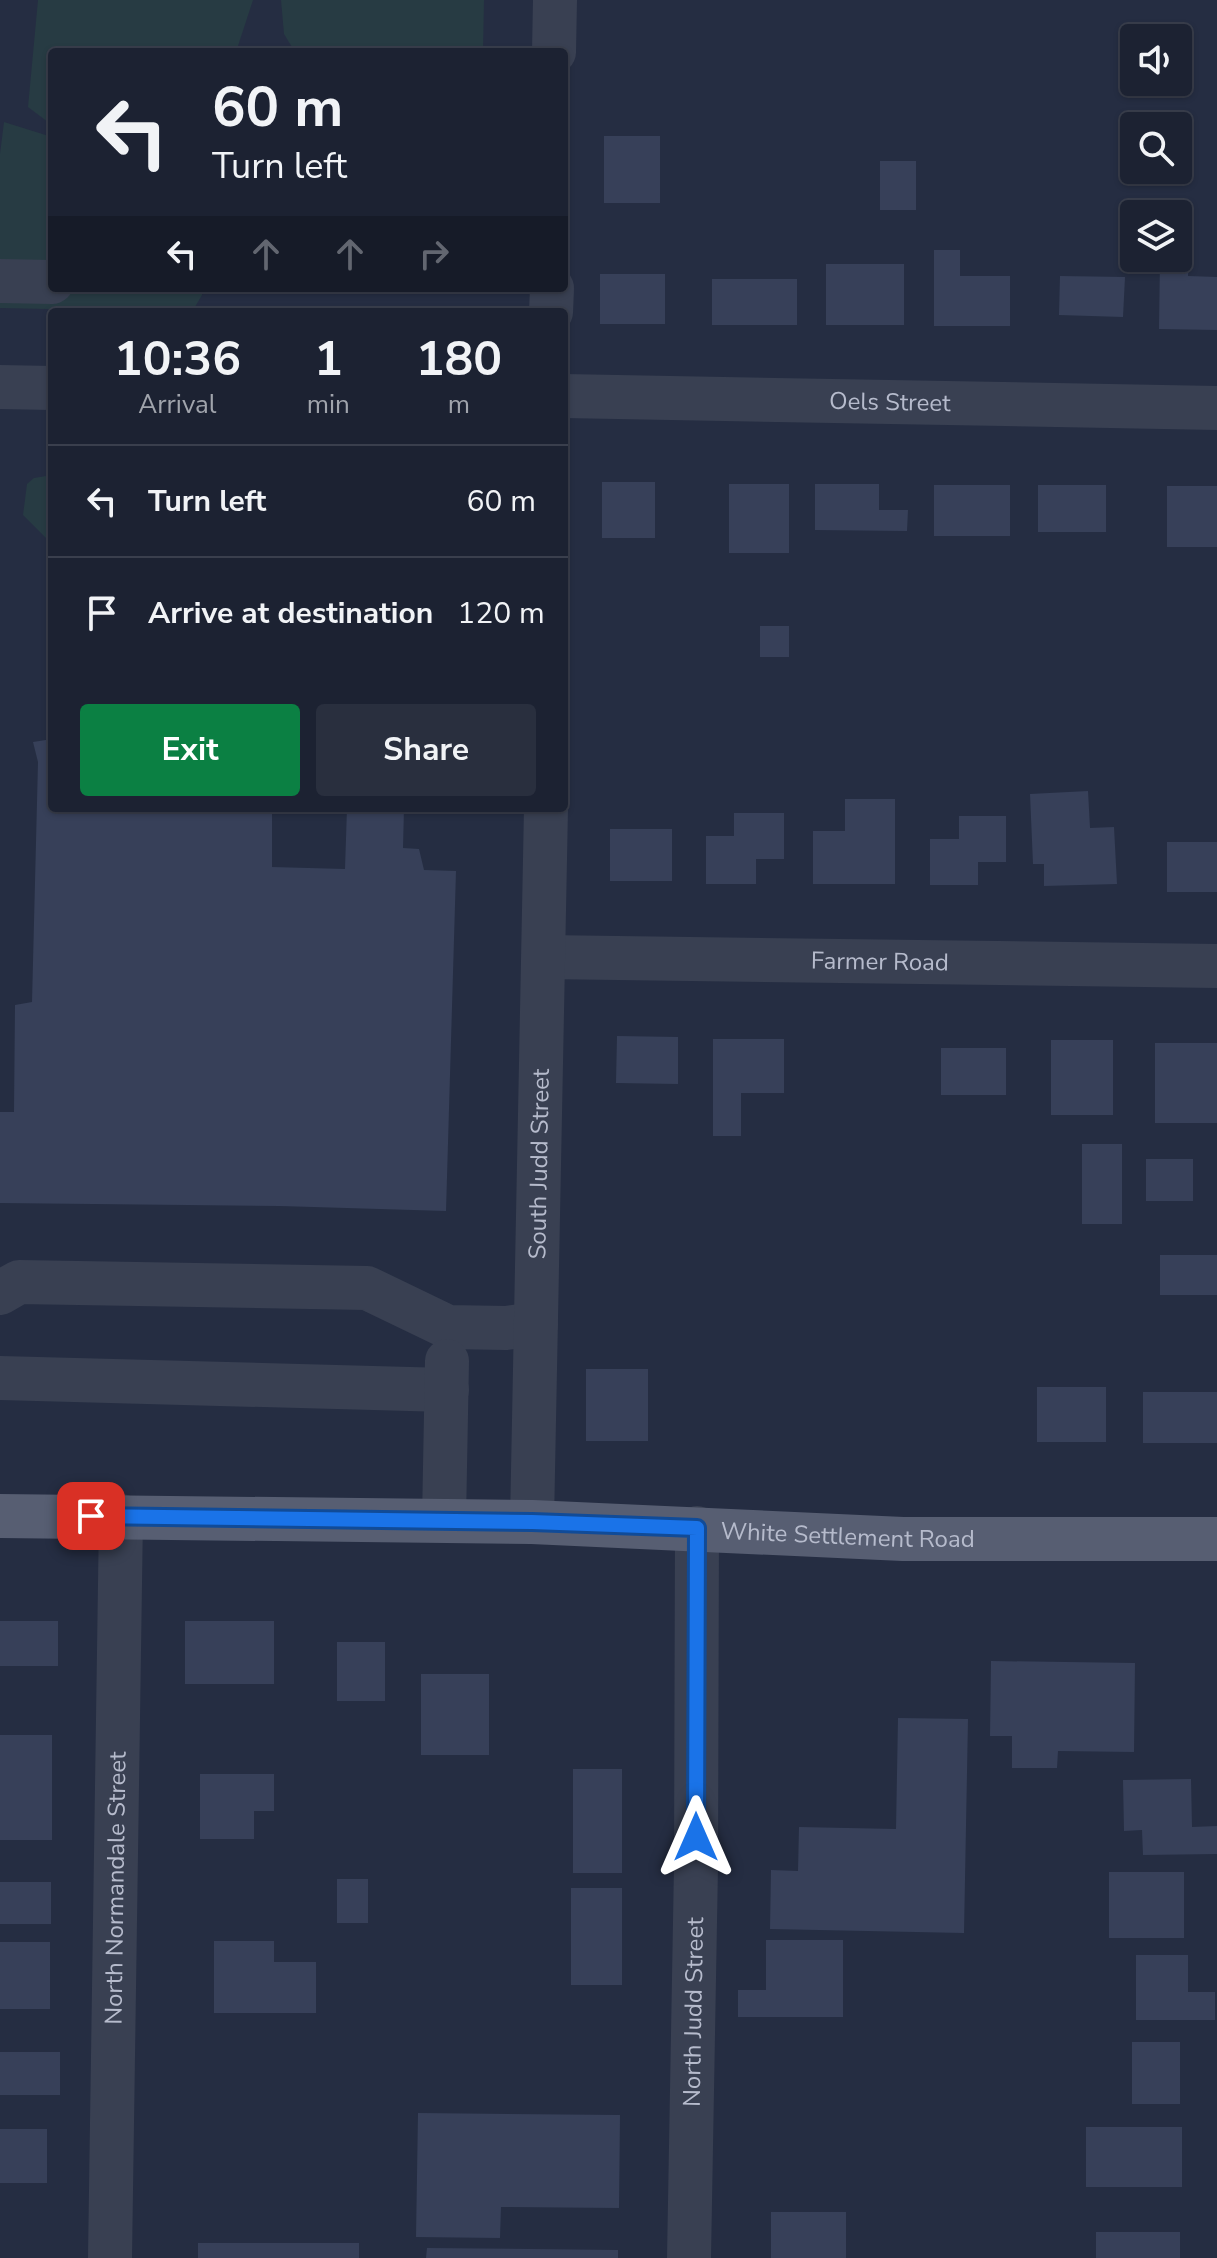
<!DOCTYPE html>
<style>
:root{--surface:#1c2232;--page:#292f3e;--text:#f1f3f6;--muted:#a0a4ac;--line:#3a3f4d;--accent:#0b8043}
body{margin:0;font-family:"Nunito Sans",sans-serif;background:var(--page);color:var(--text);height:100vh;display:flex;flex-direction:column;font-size:30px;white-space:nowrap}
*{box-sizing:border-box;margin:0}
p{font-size:26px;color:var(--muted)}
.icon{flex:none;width:44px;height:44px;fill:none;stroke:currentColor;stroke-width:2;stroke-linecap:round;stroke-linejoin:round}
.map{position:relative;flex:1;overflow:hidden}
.side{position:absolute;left:48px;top:308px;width:520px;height:504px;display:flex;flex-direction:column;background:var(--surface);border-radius:8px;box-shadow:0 2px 6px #0004,0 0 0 2px var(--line)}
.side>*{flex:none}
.banner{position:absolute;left:48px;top:48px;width:520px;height:244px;border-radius:8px;box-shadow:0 2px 6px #0004,0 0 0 2px var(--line);background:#1c2232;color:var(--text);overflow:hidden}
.fabs{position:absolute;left:1120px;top:24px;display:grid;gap:16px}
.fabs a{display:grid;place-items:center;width:72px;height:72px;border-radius:8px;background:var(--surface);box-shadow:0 2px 6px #0004,0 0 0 2px var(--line);font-size:40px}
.pin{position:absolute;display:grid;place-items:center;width:68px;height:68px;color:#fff;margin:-34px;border-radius:16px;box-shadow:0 4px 12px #0006}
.me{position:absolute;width:88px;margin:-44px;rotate:0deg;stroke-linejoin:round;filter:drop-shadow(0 0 6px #0008)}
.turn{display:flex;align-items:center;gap:28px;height:168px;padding:0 32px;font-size:36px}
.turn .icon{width:104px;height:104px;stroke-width:2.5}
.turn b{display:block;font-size:56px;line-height:68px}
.lanes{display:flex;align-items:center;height:76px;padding:0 32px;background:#0003;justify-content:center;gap:40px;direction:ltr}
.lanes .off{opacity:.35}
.eta{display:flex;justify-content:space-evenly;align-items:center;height:136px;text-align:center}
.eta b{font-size:48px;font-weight:700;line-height:56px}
.primary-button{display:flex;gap:16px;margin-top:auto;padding:16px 32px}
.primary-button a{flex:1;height:92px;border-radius:8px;background:var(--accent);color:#fff;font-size:32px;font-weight:700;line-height:92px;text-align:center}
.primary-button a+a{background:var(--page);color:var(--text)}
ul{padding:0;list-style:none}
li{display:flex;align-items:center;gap:24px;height:112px;padding:0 32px;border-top:2px solid var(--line)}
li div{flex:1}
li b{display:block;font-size:30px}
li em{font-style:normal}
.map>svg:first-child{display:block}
</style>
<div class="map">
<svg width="1217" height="2258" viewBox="0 0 1217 2258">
<rect width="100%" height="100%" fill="#252d42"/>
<g fill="#273b43">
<path d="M38,0H253L236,52H52V125L28,107Z"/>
<path d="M281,0H484L483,52H295L284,34Z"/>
<path d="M4,122L52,137V288H203L202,295L192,312L0,308V154Z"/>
<path d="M52,475V544L23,515L27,484L34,478Z"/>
</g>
<g fill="#374059">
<rect x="604" y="136" width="56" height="67"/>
<rect x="880" y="161" width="36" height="49"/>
<path d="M934,250H960V276H1010V326H934Z"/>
<path d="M1160,259H1189L1188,276L1217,277V330L1159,329Z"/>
<rect x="826" y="264" width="78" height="61"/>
<rect x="600" y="274" width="65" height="50"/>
<path d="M1060,276L1125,277L1123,317L1059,315Z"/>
<rect x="712" y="279" width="85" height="46"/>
<rect x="602" y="482" width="53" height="56"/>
<rect x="729" y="484" width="60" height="69"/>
<path d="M815,484H879V510H908L907,531L815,530Z"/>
<rect x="934" y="485" width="76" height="51"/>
<rect x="1038" y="485" width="68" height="47"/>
<rect x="1167" y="486" width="50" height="61"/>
<rect x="760" y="626" width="29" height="31"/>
<path d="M52,739V808H272V867L345,869L347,808H404L403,848L419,849L424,870L456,871L446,1211L280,1206L0,1203V1112H14L15,1005L32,1002L38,762L33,742Z"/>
<path d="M1088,791L1090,828L1114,827L1117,884L1044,886V864H1033L1030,794Z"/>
<path d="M845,799H895V884H813V831H845Z"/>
<path d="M734,813H784V859H756V884H706V836H734Z"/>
<path d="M959,816H1006V862H978V885H930V839H959Z"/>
<rect x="610" y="829" width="62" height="52"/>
<rect x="1167" y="842" width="50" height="50"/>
<path d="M617,1036L678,1037V1084L616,1083Z"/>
<path d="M713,1039H784V1093H741V1136H713Z"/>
<rect x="1051" y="1040" width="62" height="75"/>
<rect x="1155" y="1043" width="62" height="80"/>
<rect x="941" y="1048" width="65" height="47"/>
<rect x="1082" y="1144" width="40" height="80"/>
<rect x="1146" y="1159" width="47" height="42"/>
<rect x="1160" y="1255" width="57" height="40"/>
<rect x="586" y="1369" width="62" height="72"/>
<rect x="1037" y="1387" width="69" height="55"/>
<rect x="1143" y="1392" width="74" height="51"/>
<rect x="0" y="1621" width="58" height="45"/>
<rect x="185" y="1621" width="89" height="63"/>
<rect x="337" y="1642" width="48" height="59"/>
<path d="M991,1661L1135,1663L1134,1752L1058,1751L1057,1768H1012V1736H990Z"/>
<rect x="421" y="1674" width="68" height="81"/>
<path d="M898,1718L968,1719L964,1933L770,1929L771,1870L798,1871L799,1827L896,1829Z"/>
<rect x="0" y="1735" width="52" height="105"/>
<rect x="573" y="1769" width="49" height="104"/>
<path d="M200,1774H274V1811H254V1839H200Z"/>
<path d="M1191,1779L1192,1827L1217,1826V1854L1143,1855L1142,1830L1124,1831L1123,1780Z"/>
<rect x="1109" y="1872" width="75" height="66"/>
<rect x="337" y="1879" width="31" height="44"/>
<rect x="0" y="1882" width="51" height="42"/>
<rect x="571" y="1888" width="51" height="97"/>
<path d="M766,1940H843V2017H738V1990H766Z"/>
<path d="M214,1941H274V1962H316V2013H214Z"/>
<rect x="0" y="1942" width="50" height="67"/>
<path d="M1136,1955H1188V1992H1215V2020H1136Z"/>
<rect x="1132" y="2042" width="48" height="62"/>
<rect x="0" y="2052" width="60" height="43"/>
<path d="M418,2113L620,2115L619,2208L501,2207L500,2238L416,2237Z"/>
<rect x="1086" y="2127" width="96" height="60"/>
<rect x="0" y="2129" width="47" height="54"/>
<rect x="771" y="2212" width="75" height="46"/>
<rect x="1096" y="2232" width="84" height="26"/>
<rect x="198" y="2243" width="161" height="15"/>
<path d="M427,2248L618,2250V2258H426Z"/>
</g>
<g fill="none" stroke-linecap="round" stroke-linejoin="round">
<g stroke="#394052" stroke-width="44">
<path d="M554,52L555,0"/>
<path d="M0,281L52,282"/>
<path d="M551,312L552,288"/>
<path d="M0,387L52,388"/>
<path id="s1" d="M564,396L1217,408"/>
<path id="s2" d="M544,957L1217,966"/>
<path d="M0,1293L19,1282L367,1288L448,1327L506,1328L536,1324"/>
<path d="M0,1378L447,1390"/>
<path d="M444,1520L447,1361"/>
<path id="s3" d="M532,1522L546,808"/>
<path id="s4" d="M110,2258L121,1516"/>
<path id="s5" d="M689,2258L696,1866L697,1528"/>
</g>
<path stroke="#575e72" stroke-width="44" id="s6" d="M0,1516L532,1522L903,1539H1217"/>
</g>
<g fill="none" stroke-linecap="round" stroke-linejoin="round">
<defs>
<path id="route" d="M91,1516L532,1522L697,1528L696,1837"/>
</defs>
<use href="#route" stroke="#114b97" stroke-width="20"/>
<use href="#route" stroke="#1a73e8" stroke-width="14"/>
</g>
<g text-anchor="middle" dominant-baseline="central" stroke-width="8" stroke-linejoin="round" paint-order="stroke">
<g font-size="24" fill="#b6bbcc" stroke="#1e2437">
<text stroke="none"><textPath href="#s1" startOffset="326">Oels Street</textPath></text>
<text stroke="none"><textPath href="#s2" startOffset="336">Farmer Road</textPath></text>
<text stroke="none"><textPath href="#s3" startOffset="358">South Judd Street</textPath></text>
<text stroke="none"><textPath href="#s6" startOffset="848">White Settlement Road</textPath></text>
<text stroke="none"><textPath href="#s4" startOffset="370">North Normandale Street</textPath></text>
<text stroke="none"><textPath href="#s5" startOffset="246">North Judd Street</textPath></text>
</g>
</g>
</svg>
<div class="fabs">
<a><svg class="icon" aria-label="sound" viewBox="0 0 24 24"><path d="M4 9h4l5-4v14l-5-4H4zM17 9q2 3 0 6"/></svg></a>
<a><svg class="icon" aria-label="search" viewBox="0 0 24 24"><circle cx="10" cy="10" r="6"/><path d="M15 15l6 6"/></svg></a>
<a><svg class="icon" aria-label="layers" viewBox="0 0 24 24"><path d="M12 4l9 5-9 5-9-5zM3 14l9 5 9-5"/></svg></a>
</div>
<div class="pin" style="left:91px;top:1516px;background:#d93025"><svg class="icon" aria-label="arrive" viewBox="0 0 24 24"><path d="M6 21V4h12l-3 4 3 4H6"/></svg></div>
<svg class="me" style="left:696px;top:1837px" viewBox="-20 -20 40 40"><path d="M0-17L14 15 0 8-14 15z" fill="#1a73e8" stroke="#fff" stroke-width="4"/></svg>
<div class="banner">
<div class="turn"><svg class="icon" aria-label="left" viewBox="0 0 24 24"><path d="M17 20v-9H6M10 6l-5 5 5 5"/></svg><div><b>60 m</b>Turn left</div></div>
<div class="lanes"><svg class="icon" aria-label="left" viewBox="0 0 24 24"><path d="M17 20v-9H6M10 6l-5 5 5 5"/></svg><svg class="icon off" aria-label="ahead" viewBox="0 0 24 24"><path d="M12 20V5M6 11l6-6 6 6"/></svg><svg class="icon off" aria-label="ahead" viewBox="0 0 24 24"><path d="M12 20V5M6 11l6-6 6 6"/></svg><svg class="icon off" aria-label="right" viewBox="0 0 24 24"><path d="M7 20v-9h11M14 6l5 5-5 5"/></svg></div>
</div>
<section class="side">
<div class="eta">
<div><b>10:36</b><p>Arrival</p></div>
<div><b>1</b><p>min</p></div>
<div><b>180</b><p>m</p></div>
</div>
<ul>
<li><svg class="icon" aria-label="left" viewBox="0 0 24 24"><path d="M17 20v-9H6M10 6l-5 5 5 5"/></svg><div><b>Turn left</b></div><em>60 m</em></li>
<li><svg class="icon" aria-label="arrive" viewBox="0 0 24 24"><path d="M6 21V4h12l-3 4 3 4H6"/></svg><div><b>Arrive at destination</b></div><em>120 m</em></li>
</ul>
<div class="primary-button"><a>Exit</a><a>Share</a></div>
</section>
</div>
